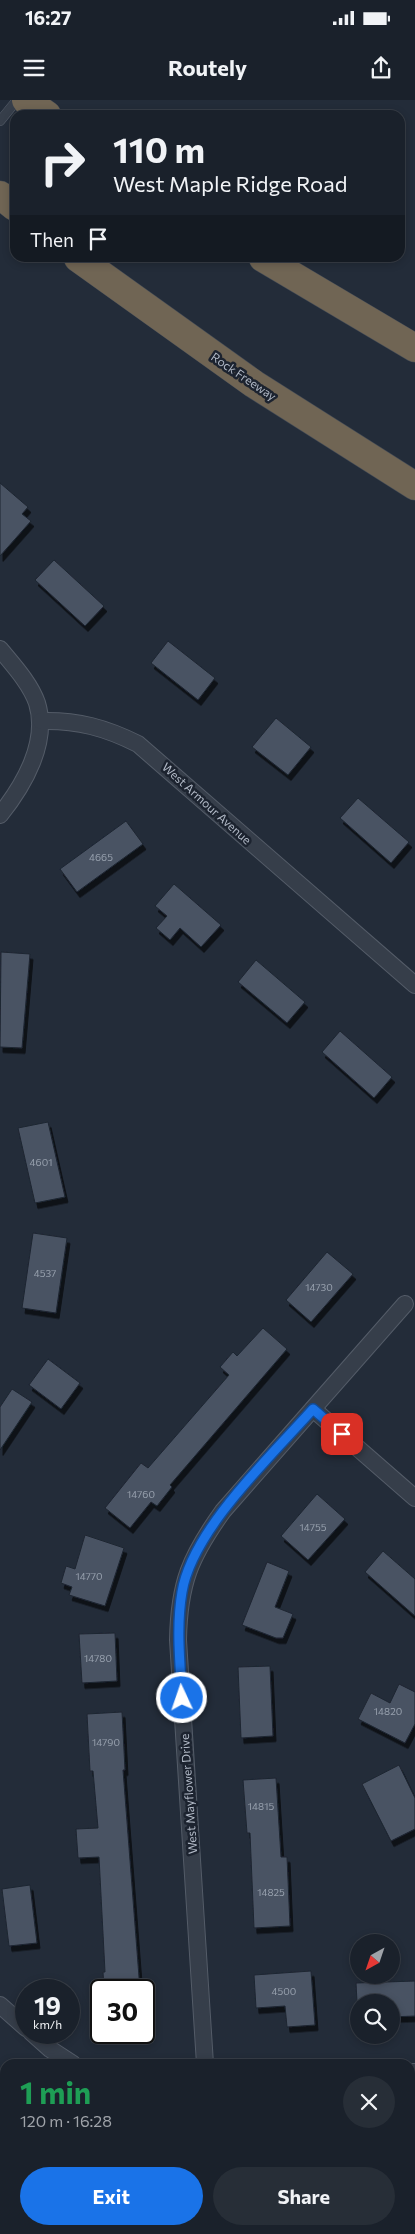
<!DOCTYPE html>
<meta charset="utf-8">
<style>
:root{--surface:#1a212b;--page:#272e37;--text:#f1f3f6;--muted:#9fa3a9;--line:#383e47;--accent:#1a73e8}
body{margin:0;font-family:Commissioner,sans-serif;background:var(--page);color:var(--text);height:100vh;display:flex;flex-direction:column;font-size:19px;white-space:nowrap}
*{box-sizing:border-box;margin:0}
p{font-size:16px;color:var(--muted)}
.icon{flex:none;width:28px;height:28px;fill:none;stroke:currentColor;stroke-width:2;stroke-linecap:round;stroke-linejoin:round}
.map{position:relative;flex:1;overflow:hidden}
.sheet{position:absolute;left:0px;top:1959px;width:415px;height:176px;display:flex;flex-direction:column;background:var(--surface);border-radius:15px 15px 0 0;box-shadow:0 2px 8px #0003,0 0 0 1px var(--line)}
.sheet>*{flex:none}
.guide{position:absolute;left:10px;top:10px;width:395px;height:152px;border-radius:15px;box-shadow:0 2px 8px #0003,0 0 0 1px var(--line);background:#1a212b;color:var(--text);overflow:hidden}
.needle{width:32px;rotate:220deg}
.buttons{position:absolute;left:350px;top:1834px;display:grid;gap:10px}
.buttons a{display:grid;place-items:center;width:50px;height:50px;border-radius:50%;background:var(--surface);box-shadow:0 2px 8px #0003,0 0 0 1px var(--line);font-size:25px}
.speed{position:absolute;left:15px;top:1879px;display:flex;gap:10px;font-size:25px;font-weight:700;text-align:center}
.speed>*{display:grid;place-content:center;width:65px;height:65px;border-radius:50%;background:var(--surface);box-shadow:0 2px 8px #0003,0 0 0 1px var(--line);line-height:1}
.speed small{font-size:12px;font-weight:400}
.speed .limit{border:2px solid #111;border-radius:8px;background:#fff;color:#111}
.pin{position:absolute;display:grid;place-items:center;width:42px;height:42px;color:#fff;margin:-21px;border-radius:10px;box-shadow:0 2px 8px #0006}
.me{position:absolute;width:55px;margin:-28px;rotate:357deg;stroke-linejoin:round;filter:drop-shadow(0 0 4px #0008)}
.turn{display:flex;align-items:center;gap:18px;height:105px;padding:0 20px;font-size:22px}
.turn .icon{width:65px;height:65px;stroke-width:2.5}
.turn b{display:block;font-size:35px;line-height:42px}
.then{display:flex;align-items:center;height:48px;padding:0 20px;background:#0003;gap:10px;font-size:19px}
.round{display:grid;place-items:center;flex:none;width:52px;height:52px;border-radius:26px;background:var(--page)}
.summary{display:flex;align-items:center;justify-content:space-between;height:85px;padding:0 20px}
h1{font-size:30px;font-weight:700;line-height:38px;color:#1e9e55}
.button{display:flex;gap:10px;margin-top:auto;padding:10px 20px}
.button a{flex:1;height:58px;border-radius:30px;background:var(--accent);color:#fff;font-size:20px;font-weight:700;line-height:58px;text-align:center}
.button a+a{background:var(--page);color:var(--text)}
.status{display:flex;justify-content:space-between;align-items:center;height:35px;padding:0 25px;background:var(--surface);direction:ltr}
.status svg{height:14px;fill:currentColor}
header{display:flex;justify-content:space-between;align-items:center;height:65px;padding:0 20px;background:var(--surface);font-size:22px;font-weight:700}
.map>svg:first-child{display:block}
</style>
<div class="status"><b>16:27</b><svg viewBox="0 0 49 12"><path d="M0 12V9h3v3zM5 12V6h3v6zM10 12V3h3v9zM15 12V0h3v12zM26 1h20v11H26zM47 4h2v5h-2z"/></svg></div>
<header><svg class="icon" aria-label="menu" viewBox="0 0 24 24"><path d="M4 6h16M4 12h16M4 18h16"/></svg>Routely<svg class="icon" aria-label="share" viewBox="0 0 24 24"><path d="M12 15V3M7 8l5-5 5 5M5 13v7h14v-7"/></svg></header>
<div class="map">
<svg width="415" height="2134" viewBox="0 0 415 2134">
<defs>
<filter id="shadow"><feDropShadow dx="3" dy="5.5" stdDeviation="0" flood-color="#0009"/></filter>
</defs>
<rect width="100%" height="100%" fill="#232c39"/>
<g fill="#495363" stroke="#1e2531" filter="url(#shadow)">
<path d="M0,383L28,407L22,414L31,421L0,456Z"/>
<path d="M54,460L104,506L85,526L35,480Z"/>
<path d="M168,541L215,578L198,600L151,563Z"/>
<path d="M276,618L311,647L288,675L252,647Z"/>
<path d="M358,698L409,742L391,763L340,718Z"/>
<path d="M126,721L143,744L77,792L60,769Z"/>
<path d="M174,784L221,825L201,847L180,828L170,840L156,828L167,816L155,806Z"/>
<path d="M1,852L30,854L22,948L0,947Z"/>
<path d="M256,860L305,902L287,923L238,882Z"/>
<path d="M340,931L392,977L374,998L322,952Z"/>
<path d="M48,1022L65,1097L35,1103L18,1028Z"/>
<path d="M33,1133L67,1138L56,1213L22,1208Z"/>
<path d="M327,1152L353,1174L311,1222L286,1200Z"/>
<path d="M263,1228L287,1249L170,1385L172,1387L157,1406L151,1402L130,1428L105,1408L141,1363L148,1368L229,1275L220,1267L233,1252L237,1256Z"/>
<path d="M48,1259L80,1283L61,1309L29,1285Z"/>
<path d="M12,1289L32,1302L0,1350V1307Z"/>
<path d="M317,1394L345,1419L308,1460L281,1436Z"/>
<path d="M85,1435L124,1448L105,1506L69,1495L72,1487L61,1483L66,1466L75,1469Z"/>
<path d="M383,1451L415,1479V1516L365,1472Z"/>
<path d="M267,1462L289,1471L275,1507L293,1514L283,1538H276L242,1525Z"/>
<path d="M115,1533L117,1581L82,1583L79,1534Z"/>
<path d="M270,1566L273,1636L241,1638L238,1567Z"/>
<path d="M399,1584L415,1592V1624L405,1643L358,1619L371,1593L390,1603Z"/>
<path d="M122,1612L125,1670H123L140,1890H104L103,1872H105L99,1757L78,1758L76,1729L98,1728L93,1671H90L87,1614Z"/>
<path d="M399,1665L415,1698V1729L391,1741L362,1684Z"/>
<path d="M276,1678L281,1757H287L290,1826L254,1828L250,1733H247L243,1680Z"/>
<path d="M30,1785L37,1843L9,1846L2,1789Z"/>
<path d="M311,1871L315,1925L287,1927L285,1906L256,1908L254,1875Z"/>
<path d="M415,1881V1916L391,1917V1902H357L356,1883Z"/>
</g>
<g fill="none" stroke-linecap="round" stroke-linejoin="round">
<defs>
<path id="service" d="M0,21L17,0"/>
<g id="minor">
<path d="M0,549C13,565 30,583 37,603C49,642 24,685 0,715"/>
<path d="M41,621C78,620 106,628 138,644L415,885"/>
<path d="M313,1309L415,1398"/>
<path d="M0,1905L26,1928"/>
<path d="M31,1932L50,1949L73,1964"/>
<path d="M205,1964L178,1540C179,1483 190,1457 223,1411L405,1204"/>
<path d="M410,1972H415"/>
<path d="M215,2130L216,2134"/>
</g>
<g id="motorway">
<path d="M26,0L47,15"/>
<path d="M0,95L15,107"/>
<path d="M78,158L254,284L415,386"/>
<path d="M263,158L415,248"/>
</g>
</defs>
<use href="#service" stroke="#545c68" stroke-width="10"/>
<use href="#minor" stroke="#545c68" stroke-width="18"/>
<use href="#motorway" stroke="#414955" stroke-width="29"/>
<use href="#service" stroke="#363e4a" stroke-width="9"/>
<use href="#minor" stroke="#363e4a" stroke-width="16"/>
<use href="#motorway" stroke="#706554" stroke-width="28"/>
</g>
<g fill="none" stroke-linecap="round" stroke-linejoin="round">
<defs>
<path id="route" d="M182,1598C180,1562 176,1527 182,1492C192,1430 272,1355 313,1309L342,1334"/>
</defs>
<use href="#route" stroke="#114b97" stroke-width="12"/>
<use href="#route" stroke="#1a73e8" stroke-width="9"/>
</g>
<g text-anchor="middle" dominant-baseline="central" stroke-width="5" stroke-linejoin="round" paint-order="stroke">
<g font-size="10" fill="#97a0ad">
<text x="101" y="757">4665</text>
<text x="41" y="1062">4601</text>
<text x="45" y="1173">4537</text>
<text x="319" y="1187">14730</text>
<text x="141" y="1394">14760</text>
<text x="313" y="1427">14755</text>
<text x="89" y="1476">14770</text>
<text x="98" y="1558">14780</text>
<text x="388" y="1611">14820</text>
<text x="106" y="1642">14790</text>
<text x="261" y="1706">14815</text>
<text x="271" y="1792">14825</text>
<text x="284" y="1891">4500</text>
</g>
<g font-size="12" fill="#b1b9c6" stroke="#1c232f">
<text transform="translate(244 276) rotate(34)">Rock Freeway</text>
<text transform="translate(207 703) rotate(42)">West Armour Avenue</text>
<text transform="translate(188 1694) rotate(-94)">West Mayflower Drive</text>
</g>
</g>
</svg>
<div class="buttons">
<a><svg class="needle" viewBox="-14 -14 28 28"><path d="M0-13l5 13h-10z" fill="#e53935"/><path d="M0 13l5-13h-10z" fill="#9fa3a9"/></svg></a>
<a><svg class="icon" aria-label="search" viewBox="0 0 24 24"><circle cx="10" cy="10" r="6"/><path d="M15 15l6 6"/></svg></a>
</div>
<div class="speed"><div>19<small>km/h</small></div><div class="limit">30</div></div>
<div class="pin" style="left:342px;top:1334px;background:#d93025"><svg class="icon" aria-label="arrive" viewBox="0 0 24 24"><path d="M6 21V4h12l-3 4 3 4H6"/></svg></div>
<svg class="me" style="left:182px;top:1598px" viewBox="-20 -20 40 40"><circle r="17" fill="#1a73e8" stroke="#fff" stroke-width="3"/><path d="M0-11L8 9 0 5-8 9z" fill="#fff"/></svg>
<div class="guide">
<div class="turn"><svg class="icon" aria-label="right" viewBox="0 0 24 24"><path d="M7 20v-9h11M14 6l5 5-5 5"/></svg><div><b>110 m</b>West Maple Ridge Road</div></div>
<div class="then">Then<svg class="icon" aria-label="arrive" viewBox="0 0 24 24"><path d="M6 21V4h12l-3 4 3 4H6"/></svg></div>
</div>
<section class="sheet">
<div class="summary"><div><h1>1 min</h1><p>120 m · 16:28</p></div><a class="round"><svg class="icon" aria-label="close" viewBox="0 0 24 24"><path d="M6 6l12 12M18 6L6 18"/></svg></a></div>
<div class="button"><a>Exit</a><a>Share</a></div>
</section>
</div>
